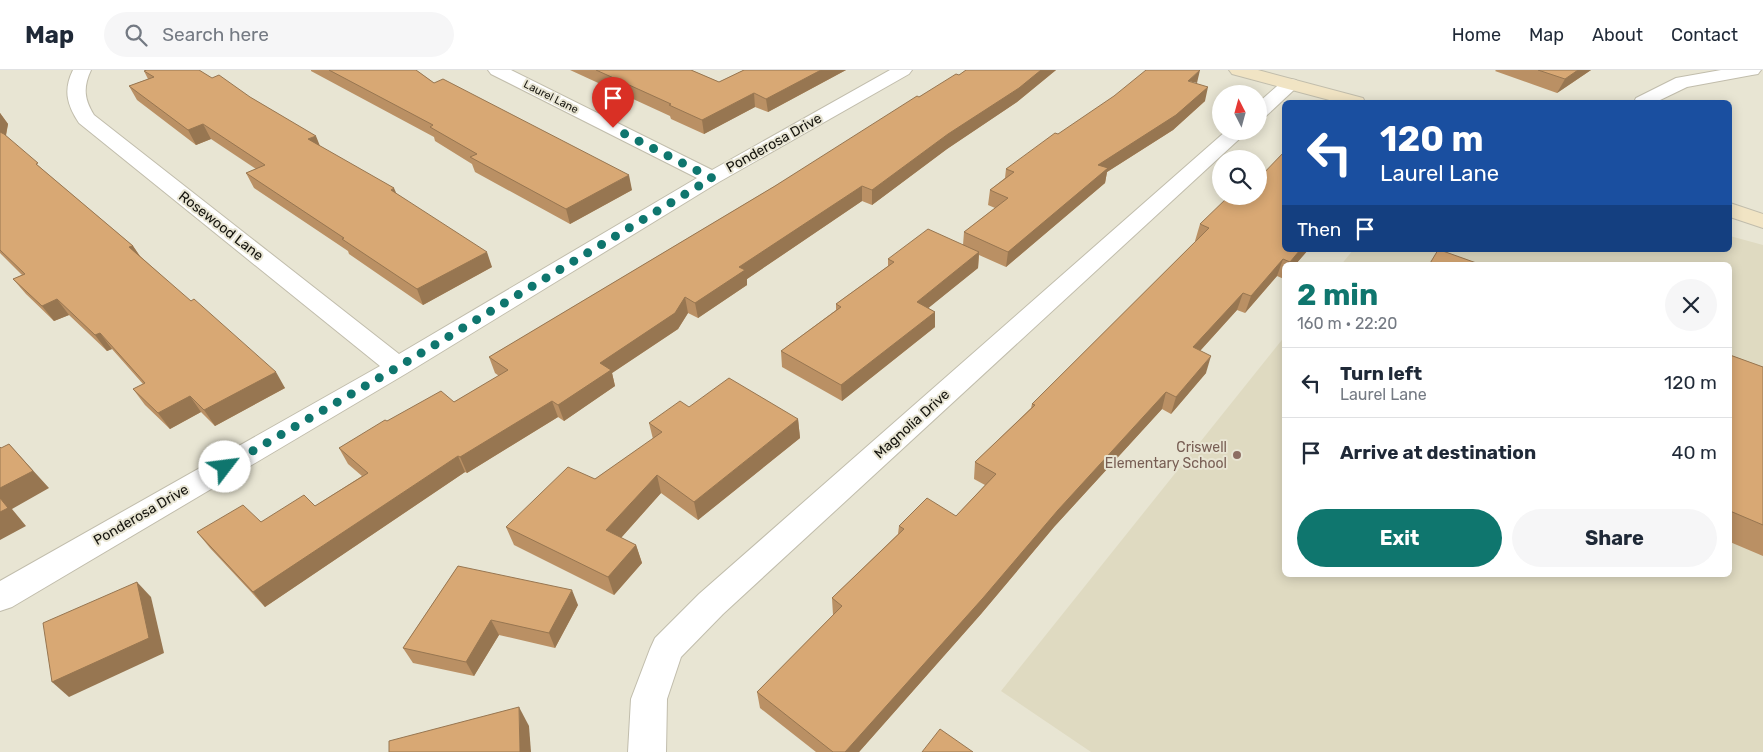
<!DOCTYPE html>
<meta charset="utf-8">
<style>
:root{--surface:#fff;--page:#f6f6f7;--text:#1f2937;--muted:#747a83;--line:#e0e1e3;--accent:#0f766e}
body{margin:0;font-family:Rubik,sans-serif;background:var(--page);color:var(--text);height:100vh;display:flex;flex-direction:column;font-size:19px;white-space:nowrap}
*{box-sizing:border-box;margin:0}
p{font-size:16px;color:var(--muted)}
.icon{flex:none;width:28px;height:28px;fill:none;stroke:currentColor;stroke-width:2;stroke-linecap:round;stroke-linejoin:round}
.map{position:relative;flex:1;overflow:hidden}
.drawer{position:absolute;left:1282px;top:192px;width:450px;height:315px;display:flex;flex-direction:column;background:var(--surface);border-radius:8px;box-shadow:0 2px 12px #0003}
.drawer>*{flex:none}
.hud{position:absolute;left:1282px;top:30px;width:450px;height:152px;border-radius:8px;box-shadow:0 2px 12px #0003;background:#1a4fa0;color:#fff;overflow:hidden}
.needle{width:32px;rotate:354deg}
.buttons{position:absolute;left:1212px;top:15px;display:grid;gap:10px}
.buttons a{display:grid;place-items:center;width:55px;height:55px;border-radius:50%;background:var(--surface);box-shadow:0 2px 12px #0003;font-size:25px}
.pin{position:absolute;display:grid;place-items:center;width:42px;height:42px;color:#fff;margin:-51px -21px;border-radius:50% 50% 50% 0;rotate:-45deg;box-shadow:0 0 5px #0007}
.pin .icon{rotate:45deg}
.me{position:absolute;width:55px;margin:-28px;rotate:60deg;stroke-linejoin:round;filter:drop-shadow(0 0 4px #0008)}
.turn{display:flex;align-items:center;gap:18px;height:105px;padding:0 15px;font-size:22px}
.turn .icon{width:65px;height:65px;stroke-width:2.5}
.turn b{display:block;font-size:35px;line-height:42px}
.then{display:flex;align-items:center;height:48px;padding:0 15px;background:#0003;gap:10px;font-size:19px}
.round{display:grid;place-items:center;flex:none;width:52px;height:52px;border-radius:26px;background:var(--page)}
.overview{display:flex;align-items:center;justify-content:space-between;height:85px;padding:0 15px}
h1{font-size:30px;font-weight:700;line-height:38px;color:var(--accent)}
.cta{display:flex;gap:10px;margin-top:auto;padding:10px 15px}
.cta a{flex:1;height:58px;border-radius:30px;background:var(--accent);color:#fff;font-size:20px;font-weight:700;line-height:58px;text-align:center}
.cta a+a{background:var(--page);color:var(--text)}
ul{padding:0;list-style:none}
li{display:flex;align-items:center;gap:15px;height:70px;padding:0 15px;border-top:1px solid var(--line)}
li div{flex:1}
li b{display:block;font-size:19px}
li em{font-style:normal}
header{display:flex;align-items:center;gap:30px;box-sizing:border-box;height:70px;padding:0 25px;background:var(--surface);border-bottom:1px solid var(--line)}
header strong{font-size:24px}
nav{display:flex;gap:28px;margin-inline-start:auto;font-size:18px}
.search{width:350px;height:45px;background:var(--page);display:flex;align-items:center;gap:12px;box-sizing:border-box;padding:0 18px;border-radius:28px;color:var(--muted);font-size:19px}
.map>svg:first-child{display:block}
</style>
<header>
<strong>Map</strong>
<div class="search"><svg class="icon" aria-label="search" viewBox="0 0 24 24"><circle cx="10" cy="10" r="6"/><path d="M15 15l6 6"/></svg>Search here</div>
<nav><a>Home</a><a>Map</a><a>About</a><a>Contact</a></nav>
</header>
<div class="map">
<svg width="1763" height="682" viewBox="0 0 1763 682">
<rect width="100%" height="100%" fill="#e8e5d3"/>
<path fill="#dfdac1" d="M1730,166L1763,175V682H1091L1001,621L1285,266V505H1730V195H1341L1353,180H1730Z"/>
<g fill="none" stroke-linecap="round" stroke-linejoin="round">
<defs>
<g id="street">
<path d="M73,0H91C83,17 84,29 94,45L399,284L697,108L491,4L488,0H511L712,100L890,0H912L909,4L719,112L407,303L12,537L0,541V511L380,296L79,53C67,35 63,20 73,0Z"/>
<path d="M1721,0H1761L1758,4L1752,5L1687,17L1656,32H1634L1636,28L1676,8Z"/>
<path d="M1290,9L1296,10L1299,14L1296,18L1266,46L1259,48V32L1284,10Z"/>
<path d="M1226,61H1248L723,544L681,587L667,629L666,682H628L631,629L650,579L655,568L699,524Z"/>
</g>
<g id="secondary">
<path d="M1229,0H1258L1363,28L1365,32H1337L1232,4Z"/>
<path d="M1730,133L1763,144V158L1730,147Z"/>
</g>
</defs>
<use href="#street" stroke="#c1bdac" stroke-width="2"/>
<use href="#secondary" stroke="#c1bdac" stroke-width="2"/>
<use href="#street" fill="#fff" fill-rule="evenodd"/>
<use href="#secondary" fill="#f1e4c4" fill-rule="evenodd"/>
</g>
<g fill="#ba9064">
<path d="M311,0H416L434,13L632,120L570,154L475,102L472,94L435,71L434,67L311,1Z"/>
<path d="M570,0H691L719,12L744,0H846L768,42L755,37L704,64L671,49L670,46Z"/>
<path d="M966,0H1056L1017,32L947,79L872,135L862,131L747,209V215L698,248L688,243L678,259L612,303L615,316L564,351L558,347L467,403L465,402L265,537L210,478L197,462L261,452L315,436L362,406L348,394L339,378L387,351L454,332L499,306L495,303L489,287L775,116L919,27L959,5Z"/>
<path d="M1496,0H1591L1557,23L1495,1Z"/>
<path d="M144,1L320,76L397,124L492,197L423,235L349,184L348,181L254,118L246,103L256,99L211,69L196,75L137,30L129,16L148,9Z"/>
<path d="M1197,14L1205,31L1173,60L1107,102L1105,113L1006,197L979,185L978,198L928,238L935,242V257L842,331L782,297L781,281L836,240V234L888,196V189L963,175L964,162L995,138L988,135L990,120L1005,108L1006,99L1058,64Z"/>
<path d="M0,43L8,54L6,66L43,100L133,176L140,186L285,318L215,356L201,342L170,359L145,335L133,319L143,314L112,279L107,281L69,245L54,251L26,224L13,209L22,205L0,183Z"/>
<path d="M1200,154L1308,180L1295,195H1285V207L1284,209L1277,206L1245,243L1237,240L1200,281L1206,303L1171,344L1162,339L1054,457L981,544L859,682H816L760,638L757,622L833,545L832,528L898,464L899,456L956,446L985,415L974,409L975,392L1031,338L1032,334L1196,171H1195Z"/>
<path d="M1730,285L1763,297V486L1730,472Z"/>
<path d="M689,337L798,349L800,368L698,450L661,423L621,468L636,475L642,493L614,525L514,475L506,457L595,409L653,369L649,353Z"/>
<path d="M458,496L578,535L555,578L499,565L474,606L413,593L403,578Z"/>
</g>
<g fill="#977651">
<path d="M821,0H846L768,42L766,29Z"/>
<path d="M1041,0H1056L1017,32L947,79L872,135V120L948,64Z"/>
<path d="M1200,0L1197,13L1188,11Z"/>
<path d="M1578,0H1591L1557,23L1565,9Z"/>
<path d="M1208,17L1205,31L1173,60L1107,102L1105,113L1006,197L1008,182L1098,95Z"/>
<path d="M754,23L755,37L704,64L702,50Z"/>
<path d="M0,43L8,54L4,74L0,68Z"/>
<path d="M203,54L211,69L196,75L188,60Z"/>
<path d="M316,66L322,81L308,69Z"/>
<path d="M629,105L632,120L570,154L566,139Z"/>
<path d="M862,116V131L747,209V215L698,248L695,233L739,197Z"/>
<path d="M394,118L401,134L391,120Z"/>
<path d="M133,176L143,191L129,177Z"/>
<path d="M1300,180H1308L1295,195H1289L1290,192Z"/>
<path d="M487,182L492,197L423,235L417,219Z"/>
<path d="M979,182L978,198L916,248L917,232Z"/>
<path d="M1283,189L1277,206L1245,243L1251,226Z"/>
<path d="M1243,223L1237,240L1188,294L1193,277Z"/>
<path d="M685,227L688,243L678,259L612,303L615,316L564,351L558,335L600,293Z"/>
<path d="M57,229L69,245L54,251L42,236Z"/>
<path d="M935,242V257L842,331L841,315Z"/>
<path d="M100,263L112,279L107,281L95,265Z"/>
<path d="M1211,286L1206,303L1171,344L1176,327Z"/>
<path d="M276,302L285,318L215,356L204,340Z"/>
<path d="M1166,322L1162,339L1054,457L981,544L859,682H845L1058,440Z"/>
<path d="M190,326L201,342L170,359L158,343Z"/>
<path d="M552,331L558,347L467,403L460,387Z"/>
<path d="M798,349L800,368L698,450L694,432Z"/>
<path d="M9,374L49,418L12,439L26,456L0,470V418Z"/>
<path d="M458,386L465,402L265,537L253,522Z"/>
<path d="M657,405L661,423L611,479L606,460Z"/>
<path d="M636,475L642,493L614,525L608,507Z"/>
<path d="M137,512L151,527L164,583L69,627L52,612Z"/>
<path d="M572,520L578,535L555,578L549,563Z"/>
<path d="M491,550L499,565L474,606L466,592Z"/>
<path d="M519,637L529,656L531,682H520Z"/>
</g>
<g fill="#d8a874" stroke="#977651">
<path d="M147,0H199L212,8L219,5L250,27L316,66L308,69L394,118L391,120L487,182L417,219L342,169L344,168L246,103L265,95L203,54L188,60L129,16L154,7L144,1Z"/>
<path d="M329,0H416L434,13L443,9L629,105L566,139L470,87L477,84L430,57L433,55Z"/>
<path d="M596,0H691L719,12L744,0H821L766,29L754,23L702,50L669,35L671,34Z"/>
<path d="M966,0H1041L1019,18L948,64L872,120L862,116L739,197L745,200L695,233L685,227L675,243L600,293L611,300L558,335L552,331L460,387L458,386L253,522L197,462L243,435L261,452L304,425L315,436L368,403L339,378L385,350L387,351L441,321L454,332L508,300L489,287L775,116L917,26L919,27L956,4L959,5Z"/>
<path d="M1146,0H1200L1188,11L1208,17L1176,45L1098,95L1108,98L1008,182L964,162L1008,128L990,120L1014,102L1006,99L1055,63L1058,64L1114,26Z"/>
<path d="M1538,0H1578L1565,9Z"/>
<path d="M0,62L4,64L38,93L36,94L133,176L129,177L191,231L194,229L276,302L204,340L190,326L158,343L133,319L145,313L100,263L95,265L57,229L42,236L13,209L25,204L0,180Z"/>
<path d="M1285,81V180H1300L1290,192L1283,189L1251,226L1243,223L1193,277L1211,286L1176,327L1166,322L1058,440L983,528L845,682H833L757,622L842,536L832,528L904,459L899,456L927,428L956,446L996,404L975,392L1035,335L1032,334L1209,158L1200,154L1229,126H1259V108Z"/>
<path d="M928,159L979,182L917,232L935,242L841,315L781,281L841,237L836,234L894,192L888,189Z"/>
<path d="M1438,180H1440L1482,195H1429Z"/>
<path d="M1730,285L1763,297V455L1730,441Z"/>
<path d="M729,308L798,349L694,432L657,405L606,460L636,475L608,507L506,457L568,397L595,409L662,362L649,353L680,331L689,337Z"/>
<path d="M9,374L33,401L0,418V377L1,378Z"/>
<path d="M0,428L8,438L0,442Z"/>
<path d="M458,496L572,520L549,563L491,550L466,592L403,578Z"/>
<path d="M137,512L149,568L52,612L43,553Z"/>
<path d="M519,637L520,682H389V671Z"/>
<path d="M940,659L973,682H922Z"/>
</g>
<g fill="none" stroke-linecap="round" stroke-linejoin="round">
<path stroke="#0f766e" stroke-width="9" stroke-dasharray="0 16.2" d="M225,397L398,297L712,108L613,58"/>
</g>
<circle fill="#8d6e63" stroke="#e8e5d3" stroke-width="2" cx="1237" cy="385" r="5"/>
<g text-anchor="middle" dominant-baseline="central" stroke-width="4" stroke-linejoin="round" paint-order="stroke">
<g font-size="11" fill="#15140e" stroke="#e8e5d3">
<text transform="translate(551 27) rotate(27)">Laurel Lane</text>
</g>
<g font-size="14" fill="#15140e" stroke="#e8e5d3">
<text transform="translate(774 73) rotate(-29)">Ponderosa Drive</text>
<text transform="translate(221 156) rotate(38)">Rosewood Lane</text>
<text transform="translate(912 354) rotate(-42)">Magnolia Drive</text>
<text transform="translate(141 445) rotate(-30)">Ponderosa Drive</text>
</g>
<g font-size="14" fill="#785e54" stroke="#e8e5d3" text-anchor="end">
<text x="1227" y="377">Criswell<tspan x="1227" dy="16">Elementary School</tspan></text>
</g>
</g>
</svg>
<div class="buttons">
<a><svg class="needle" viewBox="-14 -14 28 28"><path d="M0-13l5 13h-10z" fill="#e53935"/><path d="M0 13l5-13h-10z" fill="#747a83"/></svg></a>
<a><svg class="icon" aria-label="search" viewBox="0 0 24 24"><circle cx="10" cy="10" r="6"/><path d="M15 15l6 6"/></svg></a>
</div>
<div class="pin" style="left:613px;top:58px;background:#d93025"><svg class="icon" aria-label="arrive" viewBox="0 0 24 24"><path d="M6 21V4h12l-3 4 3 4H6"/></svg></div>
<svg class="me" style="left:225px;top:397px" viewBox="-20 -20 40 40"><circle r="19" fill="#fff"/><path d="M0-13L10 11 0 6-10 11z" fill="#0f766e"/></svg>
<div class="hud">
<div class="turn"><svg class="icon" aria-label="left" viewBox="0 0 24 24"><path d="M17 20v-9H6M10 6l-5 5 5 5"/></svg><div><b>120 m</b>Laurel Lane</div></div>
<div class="then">Then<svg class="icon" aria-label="arrive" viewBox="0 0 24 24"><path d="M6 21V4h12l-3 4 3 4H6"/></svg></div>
</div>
<section class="drawer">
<div class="overview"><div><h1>2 min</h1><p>160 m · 22:20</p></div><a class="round"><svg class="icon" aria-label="close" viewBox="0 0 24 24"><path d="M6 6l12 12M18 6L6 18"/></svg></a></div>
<ul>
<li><svg class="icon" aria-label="left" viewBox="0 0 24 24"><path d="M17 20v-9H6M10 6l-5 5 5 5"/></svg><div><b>Turn left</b><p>Laurel Lane</p></div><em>120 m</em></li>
<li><svg class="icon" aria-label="arrive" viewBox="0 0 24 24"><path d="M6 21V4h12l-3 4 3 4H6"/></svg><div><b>Arrive at destination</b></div><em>40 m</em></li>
</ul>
<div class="cta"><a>Exit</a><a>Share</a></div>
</section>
</div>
